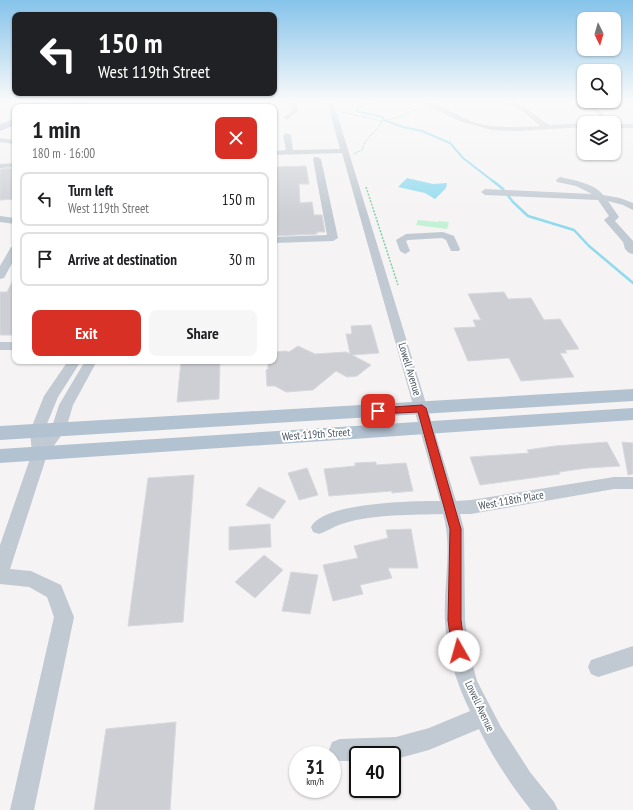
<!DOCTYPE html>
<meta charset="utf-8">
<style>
:root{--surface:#fff;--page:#f6f6f6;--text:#202124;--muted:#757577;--line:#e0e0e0;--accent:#d93025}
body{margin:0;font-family:"PT Sans Narrow",sans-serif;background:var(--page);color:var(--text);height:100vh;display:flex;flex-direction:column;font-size:15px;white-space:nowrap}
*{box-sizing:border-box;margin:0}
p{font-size:13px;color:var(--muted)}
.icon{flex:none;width:22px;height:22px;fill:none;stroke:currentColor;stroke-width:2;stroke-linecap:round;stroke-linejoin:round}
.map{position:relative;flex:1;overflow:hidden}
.drawer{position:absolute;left:12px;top:104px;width:265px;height:260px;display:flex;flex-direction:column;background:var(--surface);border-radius:8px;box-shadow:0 1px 3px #0004}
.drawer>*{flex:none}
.top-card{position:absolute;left:12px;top:12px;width:265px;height:84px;border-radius:8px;box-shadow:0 1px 3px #0004;background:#202124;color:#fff;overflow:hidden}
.needle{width:26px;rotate:175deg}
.tools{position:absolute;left:577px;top:12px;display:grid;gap:8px}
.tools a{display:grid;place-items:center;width:44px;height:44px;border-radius:8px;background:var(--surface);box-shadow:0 1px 3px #0004;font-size:20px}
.speed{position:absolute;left:289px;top:746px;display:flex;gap:8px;font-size:20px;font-weight:700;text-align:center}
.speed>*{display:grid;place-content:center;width:52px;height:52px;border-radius:50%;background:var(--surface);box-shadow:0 1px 3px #0004;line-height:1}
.speed small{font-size:10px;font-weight:400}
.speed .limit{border:2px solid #111;border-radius:6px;background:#fff;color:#111}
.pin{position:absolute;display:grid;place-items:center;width:34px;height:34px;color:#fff;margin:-17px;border-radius:8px;box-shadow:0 2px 6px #0006}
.me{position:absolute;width:44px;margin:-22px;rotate:353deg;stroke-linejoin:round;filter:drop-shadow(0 0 3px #0008)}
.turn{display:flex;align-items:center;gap:14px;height:84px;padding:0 20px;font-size:18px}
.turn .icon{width:52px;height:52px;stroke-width:2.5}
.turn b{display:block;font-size:28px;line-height:34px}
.round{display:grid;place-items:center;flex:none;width:42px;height:42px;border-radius:8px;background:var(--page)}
.head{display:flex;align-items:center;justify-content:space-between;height:68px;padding:0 20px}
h1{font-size:24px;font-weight:700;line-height:30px}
.cta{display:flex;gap:8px;margin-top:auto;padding:8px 20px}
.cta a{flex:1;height:46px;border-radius:8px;background:var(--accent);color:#fff;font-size:16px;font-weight:700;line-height:46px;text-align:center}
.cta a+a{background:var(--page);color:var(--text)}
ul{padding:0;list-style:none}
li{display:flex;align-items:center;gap:12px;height:54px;margin:0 8px 6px;padding:0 12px;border:2px solid var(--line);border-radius:8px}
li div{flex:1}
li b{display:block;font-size:15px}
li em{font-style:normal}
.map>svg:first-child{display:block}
</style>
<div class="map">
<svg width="633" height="810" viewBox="0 0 633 810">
<rect width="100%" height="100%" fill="#f5f3f3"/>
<path fill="#c3f1d5" d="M418,220L438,222V221L449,222L447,229L416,225Z"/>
<path fill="#90daee" d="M407,178L433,184L447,183L446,188L435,199L425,193L398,187Z"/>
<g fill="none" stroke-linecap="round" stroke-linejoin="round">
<path stroke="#90daee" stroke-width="2" d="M365,101L369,103L358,108L356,111L382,117L384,120L403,127L422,131L450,143L463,158L494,182"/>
<path stroke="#90daee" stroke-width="2.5" d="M493,181L503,189L513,202L528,216L574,230L589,246L633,283"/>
</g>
<g fill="#cdcfd5" stroke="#d7d9de">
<path d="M306,166L309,184H299L300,203L312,202L314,215H322L325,232H317V234L274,236V167Z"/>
<path d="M15,168V199L0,200V169Z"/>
<path d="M15,276V335H0V292H7Z"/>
<path d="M504,292L508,299L531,298L544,320L560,319L579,349L565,350L567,353H560L574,377L521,381L509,358L468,361L454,328L476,327L473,320H481L468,294Z"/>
<path d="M371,325L379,353L352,355L371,365L357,376L347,377L336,371L313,390L286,392L275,386H267L266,370L268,369V361H274V352L286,351L289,352L298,346L315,354L346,352L350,354L346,334H352L351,326Z"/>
<path d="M181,361H220L219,399L177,402Z"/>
<path d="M607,442L620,466L588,468L559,472L560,474L495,483L480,485L470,457L529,453L527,450L555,446Z"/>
<path d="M622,442L633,443V474L628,475Z"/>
<path d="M376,462V465L406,463L413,491L392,493V491L329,496L324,469L355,466V463Z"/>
<path d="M307,468L318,495L299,500L288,473Z"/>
<path d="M194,475L183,622L128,626L148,478Z"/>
<path d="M259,487L286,501L273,519L246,505Z"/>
<path d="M270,524L271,547L229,550V527Z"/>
<path d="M411,529L418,568H388L392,578L360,585L363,594L333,601L323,565L358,558L354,546L388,538L386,530Z"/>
<path d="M264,555L283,570L255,598L235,582Z"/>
<path d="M291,572L318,575L310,614L282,611Z"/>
<path d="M176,722L170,810H94L106,729Z"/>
</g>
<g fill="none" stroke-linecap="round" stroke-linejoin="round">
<g stroke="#7ad0a6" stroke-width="1" stroke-dasharray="1.5 1" stroke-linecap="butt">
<path d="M341,112L382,121C377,133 365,136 362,150L355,153V155"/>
<path d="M382,121L404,116L412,111L423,108"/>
</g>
<path stroke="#7ad0a6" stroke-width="1.5" stroke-dasharray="2 1.5" stroke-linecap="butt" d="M366,187L398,285"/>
<g fill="#c1cad2" fill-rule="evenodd">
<path d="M55,101C66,101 83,99 91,105L88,107Z"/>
<path d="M287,101H294L299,110L287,120L283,118L292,110Z"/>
<path d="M327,101H333L456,501L471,500L614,477H633V489H614L471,514H460L464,529L465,620L469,651L477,681L501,727L530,772L554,802L558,810H531C511,785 493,758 479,729L429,750L396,759L392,760V755H358V761H340L332,758L329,750L332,742L340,739L396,737L429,728L470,711C456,682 447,653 445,621C443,585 453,548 443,514C413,515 373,514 345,523C336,525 328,531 319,534L313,532L311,527C323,502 414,501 440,501L342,153L274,155V151L286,150L283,135L287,133L291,135L293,150L340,149Z"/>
<path d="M419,101C439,101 455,115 473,122C494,129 518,127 540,126L525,113L503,101C520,101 535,115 549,125L584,123H585L584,127L518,131L492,130L462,122Z"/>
<path d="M576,101C591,101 602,111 611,123H603L598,114Z"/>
<rect x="614" y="124" width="19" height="4"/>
<path d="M0,138L15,140V144L0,142Z"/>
<path d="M314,157H317L321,159L338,238L333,241L274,243V237L327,235L313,159Z"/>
<path d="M15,163V167L0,168V164Z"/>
<path d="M560,177C573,180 596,184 603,195L620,198L633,203V210L623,205L608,201L619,217L615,221L633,241V254L629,253L625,249L623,242L604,220L609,216L598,200L485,195L481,192L485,189L592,194L576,186L557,182L556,180Z"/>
<path d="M0,216L15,218V224L0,222Z"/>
<path d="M443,232L454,236L460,249L459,251H451L446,240L442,238L408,240L406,241L410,251L405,254L400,251L396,240L406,234Z"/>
<path d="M15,246V258L4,278L0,279V266L11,247Z"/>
<rect x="0" y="342" width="15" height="8"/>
<path d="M68,361H81L58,397L44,431L45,436L52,427L59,405L85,361H97L73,405L66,429L47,455L10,569L31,571L61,585L74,617L34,810H10L54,617L47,597L29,587L0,584V545L32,453L30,431L44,396Z"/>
<path d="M633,646V666L598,677L591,674L588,667L591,660Z"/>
</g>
<g fill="#b3c2d1" fill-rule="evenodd">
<path d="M34,101H45L37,107H26Z"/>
<path d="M15,118V125L0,131V124Z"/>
<path d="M633,389V401L0,440V426Z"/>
<path d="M633,408V420L0,463V449Z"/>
</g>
</g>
<linearGradient id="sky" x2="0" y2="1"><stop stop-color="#85c3ea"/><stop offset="0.47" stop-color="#fafafa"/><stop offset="1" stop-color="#fafafa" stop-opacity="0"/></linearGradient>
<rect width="633" height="215" fill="url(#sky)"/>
<path fill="#d93025" stroke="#8d1f18" d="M422,405L426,408L461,529V620L465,651L463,655L459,657L454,655L452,651L448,620L450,529L418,412L378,414L374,411L378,408Z"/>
<g text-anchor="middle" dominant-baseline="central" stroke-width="4" stroke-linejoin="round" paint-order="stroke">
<g font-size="11" fill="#4a5661" stroke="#fff">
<text transform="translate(410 369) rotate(73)">Lowell Avenue</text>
<text transform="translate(316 434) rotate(-4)">West 119th Street</text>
<text transform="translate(511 500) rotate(-10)">West 118th Place</text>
<text transform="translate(480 706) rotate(65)">Lowell Avenue</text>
</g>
</g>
</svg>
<div class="tools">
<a><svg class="needle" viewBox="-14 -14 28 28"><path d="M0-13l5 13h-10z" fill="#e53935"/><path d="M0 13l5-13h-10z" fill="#757577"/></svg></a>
<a><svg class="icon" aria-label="search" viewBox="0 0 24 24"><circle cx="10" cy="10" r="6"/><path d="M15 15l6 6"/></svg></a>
<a><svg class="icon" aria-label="layers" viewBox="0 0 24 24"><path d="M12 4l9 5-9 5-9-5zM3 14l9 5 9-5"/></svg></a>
</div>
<div class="speed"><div>31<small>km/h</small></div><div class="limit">40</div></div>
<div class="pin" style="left:378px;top:411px;background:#d93025"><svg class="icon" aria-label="arrive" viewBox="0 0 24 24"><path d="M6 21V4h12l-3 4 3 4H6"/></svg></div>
<svg class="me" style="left:459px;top:651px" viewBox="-20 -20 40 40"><circle r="19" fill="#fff"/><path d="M0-13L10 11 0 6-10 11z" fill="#d93025"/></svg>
<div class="top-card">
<div class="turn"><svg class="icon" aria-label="left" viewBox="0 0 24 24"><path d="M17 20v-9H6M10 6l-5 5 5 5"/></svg><div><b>150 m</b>West 119th Street</div></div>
</div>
<section class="drawer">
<div class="head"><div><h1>1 min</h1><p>180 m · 16:00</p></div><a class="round" style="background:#d93025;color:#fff"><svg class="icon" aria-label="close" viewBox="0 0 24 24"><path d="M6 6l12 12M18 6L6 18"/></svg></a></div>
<ul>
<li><svg class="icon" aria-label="left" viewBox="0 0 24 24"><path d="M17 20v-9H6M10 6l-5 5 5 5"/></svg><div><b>Turn left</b><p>West 119th Street</p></div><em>150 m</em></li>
<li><svg class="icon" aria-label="arrive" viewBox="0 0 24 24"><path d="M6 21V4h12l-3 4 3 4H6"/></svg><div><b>Arrive at destination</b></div><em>30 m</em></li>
</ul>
<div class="cta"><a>Exit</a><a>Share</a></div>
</section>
</div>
